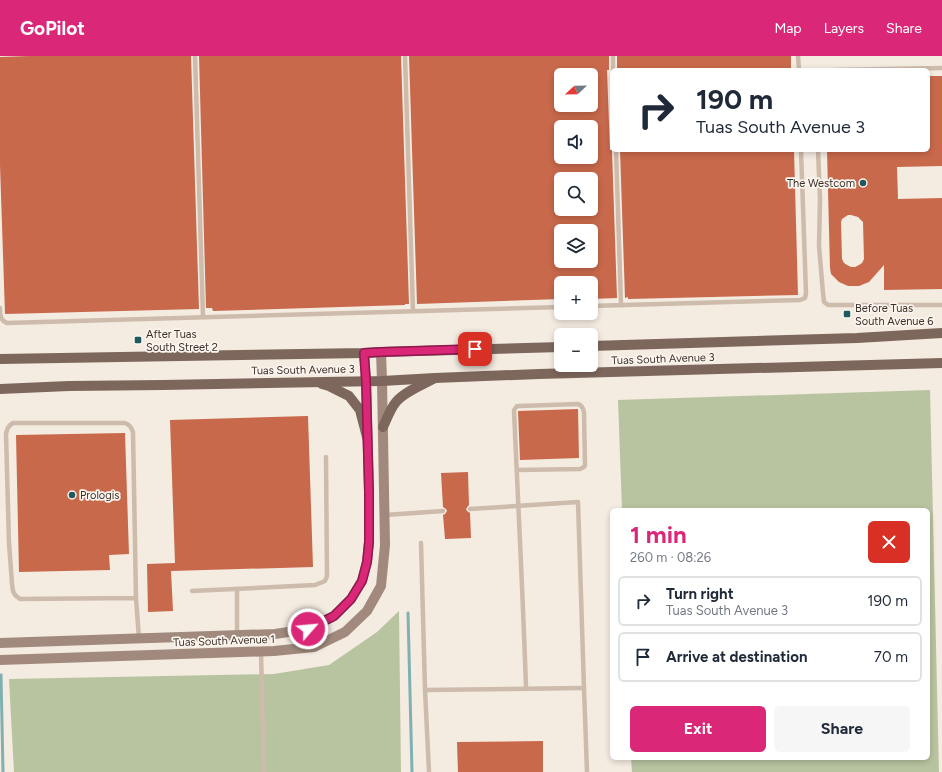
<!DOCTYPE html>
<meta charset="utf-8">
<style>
:root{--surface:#fff;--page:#f6f6f7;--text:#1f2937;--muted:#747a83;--line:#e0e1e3;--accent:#db2777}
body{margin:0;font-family:Figtree,sans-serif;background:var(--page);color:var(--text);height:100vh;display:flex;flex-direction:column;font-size:15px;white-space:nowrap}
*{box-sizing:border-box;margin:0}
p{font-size:13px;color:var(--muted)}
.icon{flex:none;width:22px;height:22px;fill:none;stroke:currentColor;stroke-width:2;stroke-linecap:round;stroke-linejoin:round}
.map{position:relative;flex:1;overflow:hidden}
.details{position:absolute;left:610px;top:452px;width:320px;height:252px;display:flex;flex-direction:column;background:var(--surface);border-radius:6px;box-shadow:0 2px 6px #0003}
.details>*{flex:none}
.guide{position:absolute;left:610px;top:12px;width:320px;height:84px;border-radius:6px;box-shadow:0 2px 6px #0003;background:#fff;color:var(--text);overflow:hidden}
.needle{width:26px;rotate:248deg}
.buttons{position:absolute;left:554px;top:12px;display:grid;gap:8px}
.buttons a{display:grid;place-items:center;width:44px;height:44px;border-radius:6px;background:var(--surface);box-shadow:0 2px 6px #0003;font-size:20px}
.pin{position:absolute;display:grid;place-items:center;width:34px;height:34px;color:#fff;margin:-17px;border-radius:8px;box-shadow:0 2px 6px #0006}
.me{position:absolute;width:44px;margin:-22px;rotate:63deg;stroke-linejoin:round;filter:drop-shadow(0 0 3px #0008)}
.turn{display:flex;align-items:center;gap:14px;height:84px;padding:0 20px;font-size:18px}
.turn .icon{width:52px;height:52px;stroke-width:2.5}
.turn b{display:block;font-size:28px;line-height:34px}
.round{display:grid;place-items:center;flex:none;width:42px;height:42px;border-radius:6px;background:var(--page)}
.overview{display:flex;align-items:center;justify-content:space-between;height:68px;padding:0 20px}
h1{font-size:24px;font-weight:700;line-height:30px;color:var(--accent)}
.button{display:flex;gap:8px;margin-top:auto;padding:8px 20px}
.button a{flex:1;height:46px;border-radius:6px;background:var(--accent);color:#fff;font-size:16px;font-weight:700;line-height:46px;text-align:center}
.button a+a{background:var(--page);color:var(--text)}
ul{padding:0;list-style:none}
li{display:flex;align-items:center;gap:12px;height:50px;margin:0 8px 6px;padding:0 12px;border:2px solid var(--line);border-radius:6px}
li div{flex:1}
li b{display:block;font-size:15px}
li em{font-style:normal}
header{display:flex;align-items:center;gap:24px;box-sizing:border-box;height:56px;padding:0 20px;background:var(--accent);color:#fff}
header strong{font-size:19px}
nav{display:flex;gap:22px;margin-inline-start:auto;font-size:14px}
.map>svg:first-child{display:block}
</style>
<header>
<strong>GoPilot</strong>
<nav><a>Map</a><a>Layers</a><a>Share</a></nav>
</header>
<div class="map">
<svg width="942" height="716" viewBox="0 0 942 716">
<rect width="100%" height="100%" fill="#f4ebe1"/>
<g fill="#b8c4a0">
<path d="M930,334L939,716H632L631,702H928V454H622L618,344Z"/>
<path d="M399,555L401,716H14L9,623L274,618L329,609L377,576Z"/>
</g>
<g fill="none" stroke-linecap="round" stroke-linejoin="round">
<g stroke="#7fb0b2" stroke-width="3">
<path d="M408,557L412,716"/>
<path d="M1,619L3,716"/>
</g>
</g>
<g fill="#c8694b" fill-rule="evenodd">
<path d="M29,0H191L199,253L5,258L0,109V1Z"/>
<path d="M199,0H401L409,248H405V249L213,255L212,252H206Z"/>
<path d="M409,0H609V14H607L610,94H612L617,242L591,243V227H561V243L417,248ZM561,19H591V49H561ZM561,71H591V101H561ZM561,123H591V153H561ZM561,175H591V205H561Z"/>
<rect x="617" y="0" width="174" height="14"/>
<path d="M928,20H942V110L897,111L898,143L942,142V233L884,234V209L869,226L859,230H848L839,226L831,218L830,212L827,94H928ZM848,159H851L858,161L863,166L864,203L862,207L859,209L855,211H851L847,209L844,207L842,203L841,166L842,163Z"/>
<path d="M620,94H794L798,239L628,243V241L625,242Z"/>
<path d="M578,353L579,402L520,404L518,355Z"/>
<path d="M308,360L313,511L171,515L173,555L148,556L147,508L175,507L170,364Z"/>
<path d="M125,377L129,498L109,499L110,514L19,516L16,379Z"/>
<path d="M468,416L469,449L468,450L466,453L467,455L470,457L471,482L445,483L443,459L445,458L447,455L446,453L443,451L441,417Z"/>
<path d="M543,685V716H458L457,686Z"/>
</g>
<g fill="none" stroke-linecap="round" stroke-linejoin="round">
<g stroke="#cdbbac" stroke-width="4.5">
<path d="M195,0L203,261"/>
<path d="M405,0L413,255"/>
<path d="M613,0V14"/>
<path d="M798,0L799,14"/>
<path d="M834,14L942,12"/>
<path d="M616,94L621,249"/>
<path d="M818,94L820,143L819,190L823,237L824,246L828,249H942"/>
<path d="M591,250L800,244L805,242L806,237L801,94"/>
<path d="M0,252C0,258 0,265 7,267L561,251"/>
<path d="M517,414L580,413L584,411L585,409L584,356C583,352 582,349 578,348L520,350H517L514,354C518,447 523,540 526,632"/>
<path d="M470,453L578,446L584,632L587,716"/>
<path d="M385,459L443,455"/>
<path d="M421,487L425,634L429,716"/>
<path d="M237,533V580"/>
<path d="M192,535L315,529L325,525L327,520L326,401"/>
<path d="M136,542L20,543L15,539L13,535L12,528L9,487L6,378C7,373 8,370 13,367H125C130,369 131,371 133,376L136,542L139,583"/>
<path d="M261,596L264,716"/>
<path d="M425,634L584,632"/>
</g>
<g stroke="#a18a7d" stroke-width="10">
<path d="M0,587L275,578L308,573L334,560L351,543L362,525L367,506L369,486V436L366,325L364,297"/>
<path d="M0,604L274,595L314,591L345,576L367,555L381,530L385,489L382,325L381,296"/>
</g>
<g stroke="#7d675c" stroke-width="10">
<path d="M591,290L857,282L942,277"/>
<path d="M0,303L364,297L381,296L561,291"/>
<path d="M322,328L329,330L349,340L360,354L367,381"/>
<path d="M0,333L69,330L163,329L382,325L435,322L539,318L942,307"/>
<path d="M383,371C387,363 390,353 396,346C404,336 422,329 433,323"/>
</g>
</g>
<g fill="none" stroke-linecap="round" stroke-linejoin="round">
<defs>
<path id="route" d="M308,573L334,560L351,543L362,525L367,506L369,486V436L366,325L364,297L381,296L475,293"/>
</defs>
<use href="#route" stroke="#8e194d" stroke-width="10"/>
<use href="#route" stroke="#db2777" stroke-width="7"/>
</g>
<g fill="#1f5a5e" stroke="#fbf5ee" stroke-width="1.5">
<circle cx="863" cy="127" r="4"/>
<rect x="843" y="254" width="8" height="8" rx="2"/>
<rect x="134" y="280" width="8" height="8" rx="2"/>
<circle cx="72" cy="439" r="4"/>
</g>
<g text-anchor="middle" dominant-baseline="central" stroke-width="3.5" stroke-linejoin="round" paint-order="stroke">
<g font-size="11" fill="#3b302b" stroke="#fbf5ee" text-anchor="start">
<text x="855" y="127" text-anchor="end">The Westcom</text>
<text x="855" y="252">Before Tuas<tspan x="855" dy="13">South Avenue 6</tspan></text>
<text x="146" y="278">After Tuas<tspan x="146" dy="13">South Street 2</tspan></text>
<text x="80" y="439">Prologis</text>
</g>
<g font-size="11" fill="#3b302b" stroke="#fbf5ee">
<text transform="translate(663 303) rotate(-2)">Tuas South Avenue 3</text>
<text transform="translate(303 314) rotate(-1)">Tuas South Avenue 3</text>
<text transform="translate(224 585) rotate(-2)">Tuas South Avenue 1</text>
</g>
</g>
</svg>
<div class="buttons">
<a><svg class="needle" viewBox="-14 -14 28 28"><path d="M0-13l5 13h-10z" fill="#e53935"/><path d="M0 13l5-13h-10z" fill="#747a83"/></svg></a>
<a><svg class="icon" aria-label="sound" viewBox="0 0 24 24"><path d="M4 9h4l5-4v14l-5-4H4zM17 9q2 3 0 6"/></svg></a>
<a><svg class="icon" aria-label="search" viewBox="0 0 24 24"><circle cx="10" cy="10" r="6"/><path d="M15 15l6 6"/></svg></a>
<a><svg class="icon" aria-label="layers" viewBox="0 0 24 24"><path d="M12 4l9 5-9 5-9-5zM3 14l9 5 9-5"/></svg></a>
<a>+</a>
<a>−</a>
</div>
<div class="pin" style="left:475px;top:293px;background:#d93025"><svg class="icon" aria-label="arrive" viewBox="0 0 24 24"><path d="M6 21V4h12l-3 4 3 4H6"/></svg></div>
<svg class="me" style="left:308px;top:573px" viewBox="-20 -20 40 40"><circle r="17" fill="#db2777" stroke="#fff" stroke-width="3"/><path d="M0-11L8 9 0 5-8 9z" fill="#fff"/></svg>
<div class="guide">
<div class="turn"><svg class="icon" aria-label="right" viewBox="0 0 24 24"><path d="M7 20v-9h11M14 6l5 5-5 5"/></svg><div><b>190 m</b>Tuas South Avenue 3</div></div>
</div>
<section class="details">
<div class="overview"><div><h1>1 min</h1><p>260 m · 08:26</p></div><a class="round" style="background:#d93025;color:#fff"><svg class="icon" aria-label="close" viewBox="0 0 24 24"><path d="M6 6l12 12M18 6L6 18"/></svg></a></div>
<ul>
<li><svg class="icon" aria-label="right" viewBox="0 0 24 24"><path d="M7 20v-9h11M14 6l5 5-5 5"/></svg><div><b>Turn right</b><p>Tuas South Avenue 3</p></div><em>190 m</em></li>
<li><svg class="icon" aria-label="arrive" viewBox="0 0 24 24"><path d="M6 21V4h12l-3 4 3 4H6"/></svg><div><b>Arrive at destination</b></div><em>70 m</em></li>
</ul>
<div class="button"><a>Exit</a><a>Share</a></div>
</section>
</div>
